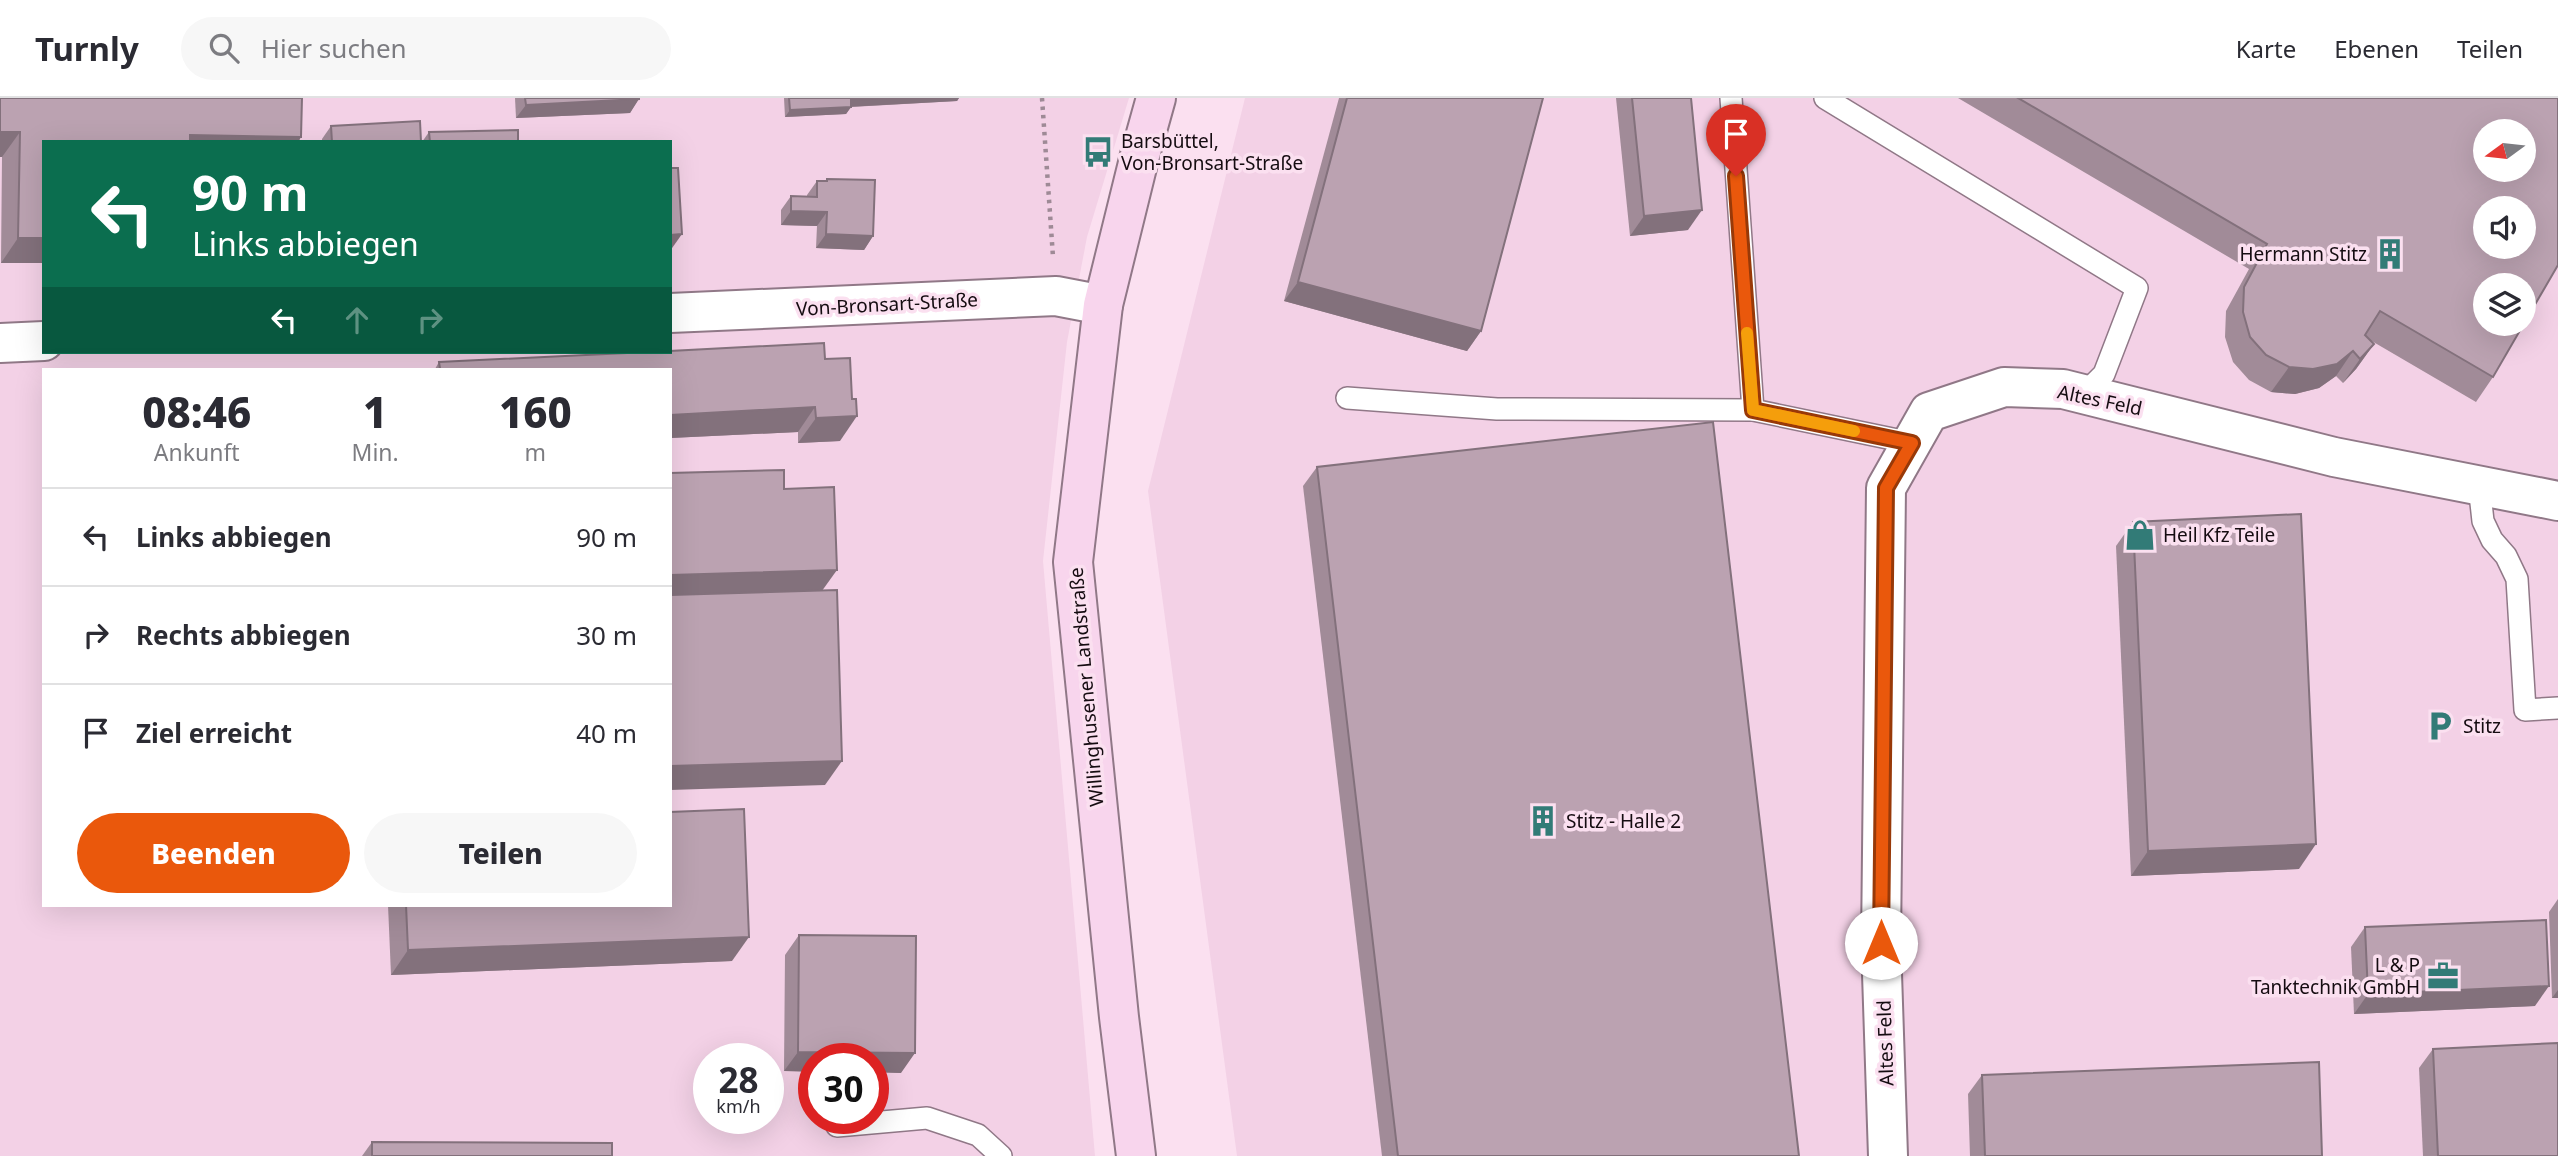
<!DOCTYPE html>
<html lang="de">
<meta charset="utf-8">
<style>
:root{--surface:#fff;--page:#f7f7f7;--text:#2b2b33;--muted:#7c7c81;--line:#e1e1e2;--accent:#ea580c}
body{margin:0;font-family:"Noto Sans",sans-serif;background:var(--page);color:var(--text);height:100vh;display:flex;flex-direction:column;font-size:26px;white-space:nowrap}
*{box-sizing:border-box;margin:0}
p{font-size:23px;color:var(--muted)}
.icon{flex:none;width:38px;height:38px;fill:none;stroke:currentColor;stroke-width:2;stroke-linecap:round;stroke-linejoin:round}
.map{position:relative;flex:1;overflow:hidden}
.sheet{position:absolute;left:42px;top:270px;width:630px;height:539px;display:flex;flex-direction:column;background:var(--surface);border-radius:0px;box-shadow:0 7px 28px #0002}
.sheet>*{flex:none}
.banner{position:absolute;left:42px;top:42px;width:630px;height:214px;border-radius:0px;box-shadow:0 7px 28px #0002;background:#0b6e4f;color:#fff;overflow:hidden}
.needle{width:46px;rotate:255deg}
.tools{position:absolute;left:2473px;top:21px;display:grid;gap:14px}
.tools a{display:grid;place-items:center;width:63px;height:63px;border-radius:50%;background:var(--surface);box-shadow:0 7px 28px #0002;font-size:35px}
.speed{position:absolute;left:693px;top:945px;display:flex;gap:14px;font-size:35px;font-weight:700;text-align:center}
.speed>*{display:grid;place-content:center;width:91px;height:91px;border-radius:50%;background:var(--surface);box-shadow:0 7px 28px #0002;line-height:1}
.speed small{font-size:18px;font-weight:400}
.speed .limit{border:10px solid #d22;background:#fff;color:#111}
.pin{position:absolute;display:grid;place-items:center;width:60px;height:60px;color:#fff;margin:-72px -30px;border-radius:50% 50% 50% 0;rotate:-45deg;box-shadow:0 0 7px #0007}
.pin .icon{rotate:45deg}
.me{position:absolute;width:77px;margin:-38px;rotate:0deg;stroke-linejoin:round;filter:drop-shadow(0 0 5px #0008)}
.turn{display:flex;align-items:center;gap:24px;height:147px;padding:0 35px;font-size:32px}
.turn .icon{width:91px;height:91px;stroke-width:2.5}
.turn b{display:block;font-size:49px;line-height:60px}
.lanes{display:flex;align-items:center;height:66px;padding:0 35px;background:#0003;justify-content:center;gap:35px;direction:ltr}
.lanes .off{opacity:.35}
.eta{display:flex;justify-content:space-evenly;align-items:center;height:119px;text-align:center}
.eta b{font-size:42px;font-weight:800;line-height:49px}
.button{display:flex;gap:14px;margin-top:auto;padding:14px 35px}
.button a{flex:1;height:80px;border-radius:42px;background:var(--accent);color:#fff;font-size:28px;font-weight:800;line-height:80px;text-align:center}
.button a+a{background:var(--page);color:var(--text)}
ul{padding:0;list-style:none}
li{display:flex;align-items:center;gap:21px;height:98px;padding:0 35px;border-top:2px solid var(--line)}
li div{flex:1}
li b{display:block;font-size:26px}
li em{font-style:normal}
header{display:flex;align-items:center;gap:42px;box-sizing:border-box;height:98px;padding:0 35px;background:var(--surface);border-bottom:2px solid var(--line)}
header strong{font-size:33px}
nav{display:flex;gap:38px;margin-inline-start:auto;font-size:24px}
.search{width:490px;height:63px;background:var(--page);display:flex;align-items:center;gap:18px;box-sizing:border-box;padding:0 24px;border-radius:38px;color:var(--muted);font-size:26px}
.map>svg:first-child{display:block}
</style>
<header>
<strong>Turnly</strong>
<div class="search"><svg class="icon" aria-label="search" viewBox="0 0 24 24"><circle cx="10" cy="10" r="6"/><path d="M15 15l6 6"/></svg>Hier suchen</div>
<nav><a>Karte</a><a>Ebenen</a><a>Teilen</a></nav>
</header>
<div class="map">
<svg width="2558" height="1058" viewBox="0 0 2558 1058">
<rect width="100%" height="100%" fill="#fbe0f0"/>
<g fill="#f3d1e6" fill-rule="evenodd">
<path d="M0,0H1129L1087,139L1067,244L1043,463L1095,1058H0ZM44,44H670V254H44ZM44,271H670V807H44ZM709,961H768V1020H709ZM814,961H873V1020H814Z"/>
<path d="M1245,0H2558V1058H1237L1148,393ZM2485,33H2524V72H2485ZM2485,110H2524V149H2485ZM2485,187H2524V226H2485Z"/>
</g>
<g fill="none" stroke-linecap="round" stroke-linejoin="round">
<defs>
<g id="lane">
<path d="M1731,0L1753,312L1912,345"/>
<path d="M1825,0L2137,190L2104,276L2084,296"/>
<path d="M1347,300L1497,311L1753,312"/>
<path d="M2479,387L2483,423L2492,442L2506,458L2517,481L2525,612L2558,610"/>
<path d="M837,1028L927,1020L978,1037L1001,1058"/>
</g>
<g id="street">
<path d="M670,215L1056,198L1103,207"/>
<path d="M0,245L44,243"/>
<path d="M1888,1058L1881,845L1886,390L1929,314L2004,289L2063,291L2334,359L2558,403"/>
</g>
<path id="secondary" d="M1136,1058L1119,919L1073,464L1103,207L1139,61L1156,0"/>
</defs>
<use href="#lane" stroke="#907887" stroke-width="24"/>
<use href="#street" stroke="#907887" stroke-width="42"/>
<use href="#secondary" stroke="#907887" stroke-width="42"/>
<path stroke="#9e8a96" stroke-width="4.5" stroke-dasharray="3.5 5" stroke-linecap="butt" d="M1042,0L1053,159"/>
<use href="#lane" stroke="#fff" stroke-width="21"/>
<use href="#street" stroke="#fff" stroke-width="38"/>
<use href="#secondary" stroke="#f8d5ed" stroke-width="38"/>
</g>
<g fill="#a18b98">
<path d="M0,0L301,39L298,44H44V165H1L2,59H0Z"/>
<path d="M515,0H639L630,15L516,20Z"/>
<path d="M784,0H959L957,3L851,9L846,16L785,19Z"/>
<path d="M1339,0H1543L1481,233L1467,253L1284,203Z"/>
<path d="M1616,0H1691L1688,132L1630,138Z"/>
<path d="M1958,0H2558L2493,279L2476,304L2370,242L2374,246L2356,271L2343,285L2336,278L2319,290L2295,296L2271,294L2249,282L2233,264L2225,239L2226,213L2249,171Z"/>
<path d="M331,28L421,44H322V41Z"/>
<path d="M429,34L518,44H422Z"/>
<path d="M827,81L873,138L864,152L816,150L817,128L781,127V112L791,98L807,99V97L817,83H825Z"/>
<path d="M825,261L840,343L798,345V334L670,340V271H435L439,264Z"/>
<path d="M1317,369L1799,1058H1382L1303,388Z"/>
<path d="M2133,424L2299,771L2131,778L2116,448Z"/>
<path d="M2558,801V900H2552L2549,814Z"/>
<path d="M388,807H670L732,863L391,877Z"/>
<path d="M2365,829L2535,908L2354,916L2351,849Z"/>
<path d="M799,837L901,975L873,974V961L784,973L785,857Z"/>
<path d="M2433,951L2558,1058H2423L2419,970Z"/>
<path d="M1982,977L2322,1058H1970L1968,996Z"/>
<path d="M372,1044L612,1058H362Z"/>
</g>
<g fill="#83717c">
<path d="M889,0H959L957,3L846,9L851,2Z"/>
<path d="M639,1L630,15L516,20L526,7Z"/>
<path d="M851,9L846,16L785,19L790,12Z"/>
<path d="M0,34H20L2,59H0Z"/>
<path d="M190,37L301,39L298,44H185Z"/>
<path d="M1702,112L1688,132L1630,138L1644,118Z"/>
<path d="M791,113L827,114L817,128L781,127Z"/>
<path d="M682,136L670,153V137Z"/>
<path d="M826,136L873,138L864,152L816,150Z"/>
<path d="M18,140H44V165H1Z"/>
<path d="M1298,184L1481,233L1467,253L1284,203Z"/>
<path d="M2374,246L2356,271L2343,285L2360,261Z"/>
<path d="M2353,253L2336,278L2319,290L2295,296L2271,294L2289,269Z"/>
<path d="M815,309L798,334L670,340V317Z"/>
<path d="M857,318L840,343L798,345L816,320Z"/>
<path d="M837,472L819,497L670,501V477Z"/>
<path d="M842,663L825,687L670,692V668Z"/>
<path d="M2316,746L2299,771L2131,778L2148,753Z"/>
<path d="M749,839L732,863L391,877L408,852Z"/>
<path d="M2549,888L2535,908L2354,916L2368,896Z"/>
<path d="M2558,892V900H2552Z"/>
<path d="M798,954L915,955L901,975L873,974V961H814V974L784,973Z"/>
</g>
<g fill="#bba2b1" stroke="#83717c" stroke-width="2" fill-rule="evenodd">
<path d="M0,0H302L301,39L190,37V44H44V140H18L20,34H0Z"/>
<path d="M525,0H639V1L526,7Z"/>
<path d="M789,0H889L851,2V9L790,12Z"/>
<path d="M1347,0H1543L1481,233L1298,184Z"/>
<path d="M1632,0H1691L1702,112L1644,118Z"/>
<path d="M2018,0H2558V167L2493,279L2380,213L2365,237L2374,246L2360,261L2353,253L2337,266L2313,271L2289,269L2266,257L2250,239L2243,214L2244,189L2267,146ZM2485,33H2524V72H2485ZM2485,110H2524V149H2485ZM2485,187H2524V226H2485Z"/>
<path d="M420,23L421,44H332L331,28Z"/>
<path d="M518,32V44H430L429,34Z"/>
<path d="M670,70H678L682,136L670,137Z"/>
<path d="M827,81L875,82L873,138L826,136L827,114L791,113V98L817,99V83H827Z"/>
<path d="M824,245L825,261L850,260L852,301H856L857,318L816,320L815,309L670,317V271H440L439,264L648,254H670V253Z"/>
<path d="M1713,324L1799,1058H1398L1317,369Z"/>
<path d="M784,372V391L834,389L837,472L670,477V375Z"/>
<path d="M2301,416L2316,746L2148,753L2133,424Z"/>
<path d="M837,492L842,663L670,668V497Z"/>
<path d="M744,711L749,839L408,852L406,807H670V714Z"/>
<path d="M2546,822L2549,888L2368,896L2365,829Z"/>
<path d="M799,837L916,838L915,955L798,954Z"/>
<path d="M2558,945V1058H2438L2433,951Z"/>
<path d="M2319,964L2322,1058H1985L1982,977Z"/>
<path d="M372,1044L612,1045V1058H372Z"/>
</g>
<g fill="none" stroke-linecap="round" stroke-linejoin="round">
<defs>
<path id="route" d="M1736,78L1753,312L1912,345L1886,390L1881,845"/>
</defs>
<use href="#route" stroke="#983908" stroke-width="18"/>
<use href="#route" stroke="#ea580c" stroke-width="12"/>
<path stroke="#f59e0b" stroke-width="12" d="M1747,235L1753,312L1854,333"/>
</g>
<defs>
<symbol id="bus-bare" viewBox="-9 -9 18 18"><path d="M-5-6H5V4H4V6H2V4H-2V6H-4V4H-5ZM-3.5-4V0h7V-4ZM-3.5 1.2v1.5H-2V1.2ZM2 1.2v1.5H3.5V1.2Z" fill="#327b77" stroke="#fbe0f0" stroke-width="2.5" paint-order="stroke"/></symbol>
<symbol id="building-bare" viewBox="-9 -9 18 18"><path d="M-4-6H4V6H1V3H-1V6H-4ZM-2.5-4.3h1.7v1.8h-1.7ZM.8-4.3h1.7v1.8H.8ZM-2.5-1h1.7V.8h-1.7ZM.8-1h1.7V.8H.8Z" fill="#327b77" stroke="#fbe0f0" stroke-width="2.5" paint-order="stroke"/></symbol>
<symbol id="shop-bare" viewBox="-9 -9 18 18"><path d="M-5-2.5h2.3a2.7 3.5 0 0 1 5.4 0H5L5.5 6h-11ZM-1.5-2.5h3a1.5 2.3 0 0 0-3 0Z" fill="#327b77" stroke="#fbe0f0" stroke-width="2.5" paint-order="stroke"/></symbol>
<symbol id="parking-bare" viewBox="-9 -9 18 18"><path d="M-3.5-5.5H1a3.5 3.5 0 0 1 0 7H-1V5.5H-3.5ZM-1-3.4V-.6H.8a1.4 1.4 0 0 0 0-2.8Z" fill="#327b77" stroke="#fbe0f0" stroke-width="2.5" paint-order="stroke"/></symbol>
<symbol id="office-bare" viewBox="-9 -9 18 18"><path d="M-6-3h4V-5.5h4V-3h4V5H-6ZM-1-4.5V-3h2v-1.5ZM-6 0V1H6V0Z" fill="#327b77" stroke="#fbe0f0" stroke-width="2.5" paint-order="stroke"/></symbol>
</defs>
<g fill-rule="evenodd">
<use href="#bus-bare" x="1076" y="32" width="44" height="44"/>
<use href="#building-bare" x="2368" y="134" width="44" height="44"/>
<use href="#shop-bare" x="2118" y="415" width="44" height="44"/>
<use href="#parking-bare" x="2418" y="606" width="44" height="44"/>
<use href="#building-bare" x="1521" y="701" width="44" height="44"/>
<use href="#office-bare" x="2421" y="856" width="44" height="44"/>
</g>
<g text-anchor="middle" dominant-baseline="central" stroke-width="7" stroke-linejoin="round" paint-order="stroke">
<g font-size="19" fill="#150c11" stroke="#fbe0f0" text-anchor="start">
<text x="1121" y="43">Barsbüttel,<tspan x="1121" dy="22">Von-Bronsart-Straße</tspan></text>
<text x="2367" y="156" text-anchor="end">Hermann Stitz</text>
<text x="2163" y="437">Heil Kfz Teile</text>
<text x="2463" y="628">Stitz</text>
<text x="1566" y="723">Stitz - Halle 2</text>
<text x="2420" y="867" text-anchor="end">L &amp; P<tspan x="2420" dy="22">Tanktechnik GmbH</tspan></text>
</g>
<g font-size="19" fill="#150c11" stroke="#fbe0f0">
<text transform="translate(887 206) rotate(-3)">Von-Bronsart-Straße</text>
<text transform="translate(2100 302) rotate(12)">Altes Feld</text>
<text transform="translate(1086 589) rotate(-95)">Willinghusener Landstraße</text>
<text transform="translate(1885 945) rotate(-92)">Altes Feld</text>
</g>
</g>
</svg>
<div class="tools">
<a><svg class="needle" viewBox="-14 -14 28 28"><path d="M0-13l5 13h-10z" fill="#e53935"/><path d="M0 13l5-13h-10z" fill="#7c7c81"/></svg></a>
<a><svg class="icon" aria-label="sound" viewBox="0 0 24 24"><path d="M4 9h4l5-4v14l-5-4H4zM17 9q2 3 0 6"/></svg></a>
<a><svg class="icon" aria-label="layers" viewBox="0 0 24 24"><path d="M12 4l9 5-9 5-9-5zM3 14l9 5 9-5"/></svg></a>
</div>
<div class="speed"><div>28<small>km/h</small></div><div class="limit">30</div></div>
<div class="pin" style="left:1736px;top:78px;background:#d93025"><svg class="icon" aria-label="arrive" viewBox="0 0 24 24"><path d="M6 21V4h12l-3 4 3 4H6"/></svg></div>
<svg class="me" style="left:1881px;top:845px" viewBox="-20 -20 40 40"><circle r="19" fill="#fff"/><path d="M0-13L10 11 0 6-10 11z" fill="#ea580c"/></svg>
<div class="banner">
<div class="turn"><svg class="icon" aria-label="left" viewBox="0 0 24 24"><path d="M17 20v-9H6M10 6l-5 5 5 5"/></svg><div><b>90 m</b>Links abbiegen</div></div>
<div class="lanes"><svg class="icon" aria-label="left" viewBox="0 0 24 24"><path d="M17 20v-9H6M10 6l-5 5 5 5"/></svg><svg class="icon off" aria-label="ahead" viewBox="0 0 24 24"><path d="M12 20V5M6 11l6-6 6 6"/></svg><svg class="icon off" aria-label="right" viewBox="0 0 24 24"><path d="M7 20v-9h11M14 6l5 5-5 5"/></svg></div>
</div>
<section class="sheet">
<div class="eta">
<div><b>08:46</b><p>Ankunft</p></div>
<div><b>1</b><p>Min.</p></div>
<div><b>160</b><p>m</p></div>
</div>
<ul>
<li><svg class="icon" aria-label="left" viewBox="0 0 24 24"><path d="M17 20v-9H6M10 6l-5 5 5 5"/></svg><div><b>Links abbiegen</b></div><em>90 m</em></li>
<li><svg class="icon" aria-label="right" viewBox="0 0 24 24"><path d="M7 20v-9h11M14 6l5 5-5 5"/></svg><div><b>Rechts abbiegen</b></div><em>30 m</em></li>
<li><svg class="icon" aria-label="arrive" viewBox="0 0 24 24"><path d="M6 21V4h12l-3 4 3 4H6"/></svg><div><b>Ziel erreicht</b></div><em>40 m</em></li>
</ul>
<div class="button"><a>Beenden</a><a>Teilen</a></div>
</section>
</div>
